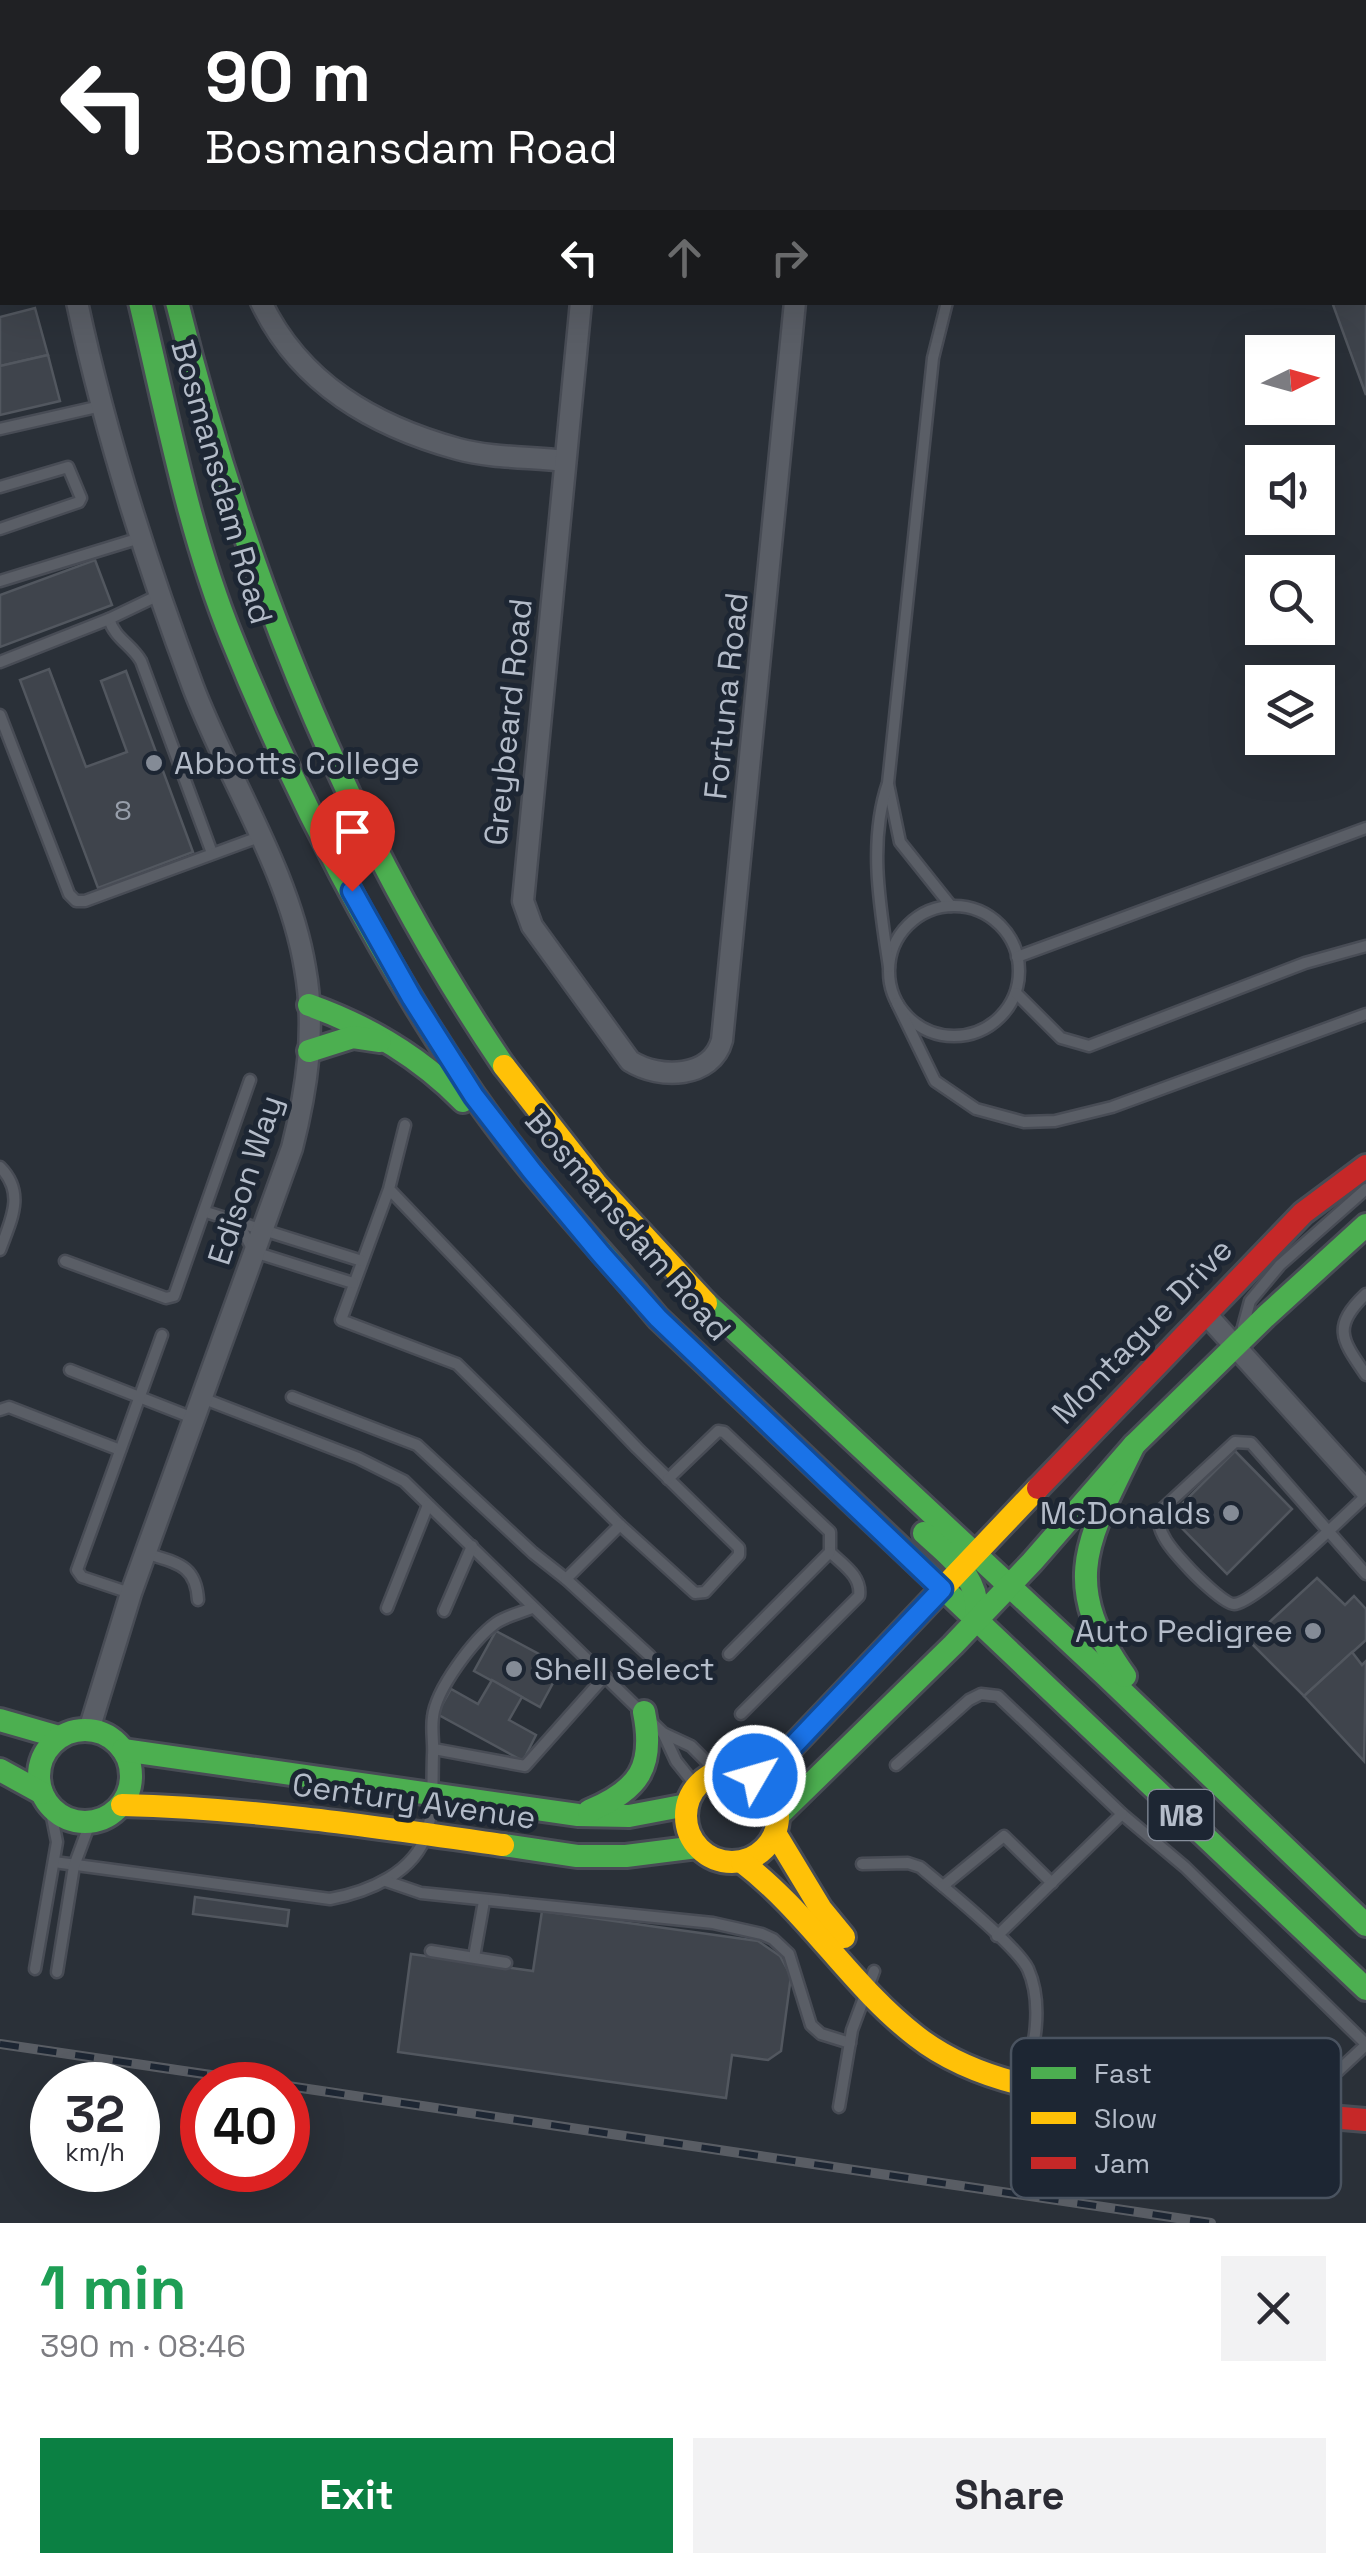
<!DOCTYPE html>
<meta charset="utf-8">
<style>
:root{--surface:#fff;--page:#f2f2f3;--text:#2b2b33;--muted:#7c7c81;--accent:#0b8043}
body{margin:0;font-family:"Space Grotesk",sans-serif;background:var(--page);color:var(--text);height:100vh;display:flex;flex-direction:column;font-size:38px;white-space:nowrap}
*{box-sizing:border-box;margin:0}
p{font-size:32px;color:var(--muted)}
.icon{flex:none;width:55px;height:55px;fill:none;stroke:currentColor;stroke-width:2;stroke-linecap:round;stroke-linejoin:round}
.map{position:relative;height:2223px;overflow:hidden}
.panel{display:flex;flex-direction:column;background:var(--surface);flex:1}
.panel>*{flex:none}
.banner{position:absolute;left:0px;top:0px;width:1368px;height:305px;box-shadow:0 10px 40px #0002;background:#202124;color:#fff;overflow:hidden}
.needle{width:65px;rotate:85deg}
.fabs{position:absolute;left:1245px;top:335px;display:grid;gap:20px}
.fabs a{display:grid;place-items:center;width:90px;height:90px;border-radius:0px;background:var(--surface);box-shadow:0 10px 40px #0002;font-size:50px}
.speed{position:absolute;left:30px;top:2062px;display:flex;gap:20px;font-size:50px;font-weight:700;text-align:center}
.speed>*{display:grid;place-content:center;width:130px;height:130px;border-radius:50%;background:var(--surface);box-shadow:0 10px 40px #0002;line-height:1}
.speed small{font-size:25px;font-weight:400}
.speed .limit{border:15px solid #d22;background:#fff;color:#111}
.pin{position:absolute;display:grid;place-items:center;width:85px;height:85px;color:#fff;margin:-102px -42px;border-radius:50% 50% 50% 0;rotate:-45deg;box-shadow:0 0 10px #0007}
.pin .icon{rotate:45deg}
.me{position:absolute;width:110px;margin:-55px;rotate:52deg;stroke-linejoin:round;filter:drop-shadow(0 0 8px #0008)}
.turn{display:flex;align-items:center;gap:35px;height:210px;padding:0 40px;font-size:45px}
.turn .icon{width:130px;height:130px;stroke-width:2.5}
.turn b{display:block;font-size:70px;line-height:85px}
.lanes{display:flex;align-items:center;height:95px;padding:0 40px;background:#0003;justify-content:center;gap:50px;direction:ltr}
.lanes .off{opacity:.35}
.round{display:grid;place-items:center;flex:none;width:105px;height:105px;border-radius:0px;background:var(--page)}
.overview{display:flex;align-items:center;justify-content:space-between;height:170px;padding:0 40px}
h1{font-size:60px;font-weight:800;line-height:75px;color:#1e9e55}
.primary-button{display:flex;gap:20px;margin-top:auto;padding:20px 40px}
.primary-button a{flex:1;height:115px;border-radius:0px;background:var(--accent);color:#fff;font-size:40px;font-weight:800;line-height:115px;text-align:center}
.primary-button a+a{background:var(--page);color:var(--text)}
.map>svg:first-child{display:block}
</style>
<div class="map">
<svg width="1366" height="2223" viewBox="0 0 1366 2223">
<rect width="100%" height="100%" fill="#2a3038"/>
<g fill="#3f444c" stroke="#52575f" stroke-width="2.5">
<path d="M2,110V157H0V111Z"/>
<path d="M1366,262V395L1332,302H1365Z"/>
<path d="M35,308L48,355L0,366V317Z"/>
<path d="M48,355L60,401L0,415V366Z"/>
<path d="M95,560L112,605L0,647V595Z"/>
<path d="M49,669L86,767L127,752L101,681L126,671L193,852L98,888L20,680Z"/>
<path d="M1235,1451L1292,1509L1227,1574L1170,1516Z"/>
<path d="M1317,1578L1345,1605L1354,1596L1366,1609V1640L1304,1696L1249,1641Z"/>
<path d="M496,1631L552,1661L549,1666L559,1672L540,1707L474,1671Z"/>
<path d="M1352,1652L1362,1665L1366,1661L1364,1761L1304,1696Z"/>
<path d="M492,1680L522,1697L509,1720L536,1735L523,1761L437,1714L451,1689L478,1704Z"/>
<path d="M195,1897L289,1910L287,1926L193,1914Z"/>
<path d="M542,1911L758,1941L780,1956L791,1976L781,2051L768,2060L732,2055L726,2098L398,2052L411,1954L533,1971Z"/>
</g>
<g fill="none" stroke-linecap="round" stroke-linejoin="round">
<defs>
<g id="lane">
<path d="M1347,2L1354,0"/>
<path d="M0,79L2,78"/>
<path d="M0,177H2"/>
<path d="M0,232H2"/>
<path d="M0,291H2"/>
<path d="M0,429L101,406"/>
<path d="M0,487L68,467L81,498L79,502L0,529"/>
<path d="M0,581L140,538"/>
<path d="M109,619C115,639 131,644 141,661L212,853"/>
<path d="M0,662L109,619L159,595"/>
<path d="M0,715L69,894L76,901H85L259,837"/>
<path d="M888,784L900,842L951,906"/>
<circle cx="954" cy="971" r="65"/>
<path d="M1017,957L1366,828"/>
<path d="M889,967C880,907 868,842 888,783L933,358L947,302"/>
<path d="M1016,993L1061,1038L1089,1046L1305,963L1366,946"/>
<path d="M897,1003L935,1081L976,1109L1024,1122L1055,1121L1112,1107L1366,1014"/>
<path d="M0,1167C26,1193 11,1220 0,1250"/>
<path d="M389,1189L637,1448L739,1548V1555L705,1592L695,1593L620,1525L457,1364L341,1320L389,1189L405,1125"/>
<path d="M206,1212L362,1261"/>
<path d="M240,1226L254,1252L353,1283"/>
<path d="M65,1261L166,1298L174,1296L250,1080"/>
<path d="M1366,1294C1331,1327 1342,1340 1366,1375"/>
<path d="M1243,1327L1250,1301L1280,1265L1366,1189"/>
<path d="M70,1370L193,1418"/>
<path d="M292,1397L417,1445L533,1553L566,1579"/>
<path d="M202,1398L358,1458L404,1481L663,1733L691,1746L717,1772"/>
<path d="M0,1410L9,1407L120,1450"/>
<path d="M668,1479L718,1431L724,1432L830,1532V1552C843,1565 862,1576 859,1596L741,1714"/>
<path d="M1366,1496C1345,1515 1255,1604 1234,1604C1224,1604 1193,1573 1186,1565C1173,1551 1155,1532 1159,1512L1235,1442L1251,1443L1366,1574"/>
<path d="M620,1525L566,1579L650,1656"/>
<path d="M145,1553C176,1563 196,1564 198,1600"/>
<path d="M130,1593L82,1577L77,1570L162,1335"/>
<path d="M387,1608L428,1505"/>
<path d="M444,1611L472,1546"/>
<path d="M729,1654L830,1552"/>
<path d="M663,1733L676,1761L696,1786"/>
<path d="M434,1749L525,1766L605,1676"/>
<path d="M896,1765L969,1700L981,1694L998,1696L1122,1814L1185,1867L1366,2044"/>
<path d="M54,1862L330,1899C368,1892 415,1873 427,1832C434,1809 432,1779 433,1755C434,1743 431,1730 433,1717C436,1689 474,1639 496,1623C506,1616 520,1613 532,1608"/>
<path d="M862,1864L908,1863L920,1867C943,1886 1017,1946 1028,1969C1044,2005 1034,2049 1024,2084"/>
<path d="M386,1881L421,1893L713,1923L762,1934L773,1939L789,1954L811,2025L821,2034L850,2043"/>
<path d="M943,1886L1004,1836L1052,1883"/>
<path d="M997,1936L1122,1814"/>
<path d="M431,1951L506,1963"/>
<path d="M474,1957L484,1901"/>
<path d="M35,1969L57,1842L50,1807"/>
<path d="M57,1972L74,1866L90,1823"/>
<path d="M1338,2071L1366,2045"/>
<path d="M839,2107L852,2030L874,1971"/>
</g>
<g id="street">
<path d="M42,0L43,2"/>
<path d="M218,0V2"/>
<path d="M445,2V0"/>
<path d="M609,2V0"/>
<path d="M823,2V0"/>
<path d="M77,302C105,433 146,562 193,687C228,779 289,870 305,968C316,1028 307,1089 292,1148L131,1593L89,1730"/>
<path d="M261,302C300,384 374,426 458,449C491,458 530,457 565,461"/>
<path d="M581,302L523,901L532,926L630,1061C660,1080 712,1078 722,1040L795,302"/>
<path d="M1205,1313L1366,1491"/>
</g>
<g id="fast">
<path d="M111,0V2"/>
<path d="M148,0V2"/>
<path d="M140,302C167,414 188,531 232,639C293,791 380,959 473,1094C522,1165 581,1228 637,1293"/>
<path d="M177,302C244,573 346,834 504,1066"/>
<path d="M309,1005C368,1026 419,1056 463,1101"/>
<path d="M309,1051L353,1037L380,1041"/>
<path d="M706,1303L1105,1675L1366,1925"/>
<path d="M831,1482L1366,1989"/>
<path d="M924,1533C951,1558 984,1580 975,1621"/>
<path d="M1125,1676C1058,1582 1088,1539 1134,1445"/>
<path d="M0,1720L59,1737"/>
<circle cx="85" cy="1776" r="46"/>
<path d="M123,1750L578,1815L629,1816L687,1805"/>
<path d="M0,1770L42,1793"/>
<path d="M589,1811C639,1790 655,1767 644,1712"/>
<path d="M778,1816L953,1645L1032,1562L1134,1445L1265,1317L1366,1225"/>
<path d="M503,1845L577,1856H626L697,1847"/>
</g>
<g id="slow">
<path d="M504,1066L597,1185L706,1303"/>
<circle cx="732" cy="1816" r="46"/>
<path d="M757,1777L790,1749L1038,1488"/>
<path d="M122,1805C250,1808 377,1827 503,1845"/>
<path d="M775,1833L821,1909L844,1937"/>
<path d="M742,1862C808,1912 851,1986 916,2036C968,2077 1040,2092 1105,2098"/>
</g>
<g id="jam">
<path d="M637,1293L658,1318L831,1482"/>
<path d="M1038,1488L1303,1213L1366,1166"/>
<path d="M1105,2098L1366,2120"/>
</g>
</defs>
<use href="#lane" stroke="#484c55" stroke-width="15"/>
<use href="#street" stroke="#484c55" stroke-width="25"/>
<use href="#fast" stroke="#484c55" stroke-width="28"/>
<use href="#slow" stroke="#484c55" stroke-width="28"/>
<use href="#jam" stroke="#484c55" stroke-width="28"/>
<use href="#lane" stroke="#5a5e66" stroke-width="10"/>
<use href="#street" stroke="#5a5e66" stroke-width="20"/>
<use href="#fast" stroke="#4caf50" stroke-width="22"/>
<use href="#slow" stroke="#ffc107" stroke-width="22"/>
<use href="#jam" stroke="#c62828" stroke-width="22"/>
<defs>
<g id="rail">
<path d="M0,2044L279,2085"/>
<path d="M288,2086L1211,2223"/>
</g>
</defs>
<use href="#rail" stroke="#595d64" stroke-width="10"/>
<use href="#rail" stroke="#1d2633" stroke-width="6" stroke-dasharray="19" stroke-linecap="butt"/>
</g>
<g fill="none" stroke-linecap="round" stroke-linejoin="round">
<defs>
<path id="route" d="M352,891L412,998L474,1096L532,1171L601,1254L658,1318L942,1589L790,1749L755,1776"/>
</defs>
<use href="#route" stroke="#114b97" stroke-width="25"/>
<use href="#route" stroke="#1a73e8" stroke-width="18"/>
</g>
<g fill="#848b96" stroke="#1d2633" stroke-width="4">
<circle cx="154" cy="763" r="10"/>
<circle cx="1231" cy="1513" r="10"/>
<circle cx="1313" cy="1631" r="10"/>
<circle cx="514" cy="1669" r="10"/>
</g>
<g text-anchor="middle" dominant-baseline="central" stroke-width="10" stroke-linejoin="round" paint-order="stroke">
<g font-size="28" fill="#979eaa">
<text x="123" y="810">8</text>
</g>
<rect fill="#1d2633" stroke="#878f9c" stroke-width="2.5" x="1148.5" y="1790" width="65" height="50" rx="8"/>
<g font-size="30" font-weight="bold" fill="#b4bcc9">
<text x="1181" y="1815">M8</text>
</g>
<g font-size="32" fill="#b4bcc9" stroke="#1d2633">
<text transform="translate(222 482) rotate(74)">Bosmansdam Road</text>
<text transform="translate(726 696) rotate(-84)">Fortuna Road</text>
<text transform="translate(508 722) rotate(-84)">Greybeard Road</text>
<text transform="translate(245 1180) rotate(-72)">Edison Way</text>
<text transform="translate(628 1225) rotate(49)">Bosmansdam Road</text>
<text transform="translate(1142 1331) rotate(-46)">Montague Drive</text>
<text transform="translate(414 1801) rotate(8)">Century Avenue</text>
</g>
<g font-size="32" fill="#b4bcc9" stroke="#1d2633" text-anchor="start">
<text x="174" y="763">Abbotts College</text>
<text x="1211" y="1513" text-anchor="end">McDonalds</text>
<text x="1293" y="1631" text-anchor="end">Auto Pedigree</text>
<text x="534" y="1669">Shell Select</text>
</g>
</g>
<rect x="1011" y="2038" width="330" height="160" rx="15" fill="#1d2633" stroke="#4a5360" stroke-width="2.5"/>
<rect x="1031" y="2067" width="45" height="12" fill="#4caf50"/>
<rect x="1031" y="2112" width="45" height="12" fill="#ffc107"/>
<rect x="1031" y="2157" width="45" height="12" fill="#c62828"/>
<g font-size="28" fill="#b4bcc9">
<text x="1094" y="2083">Fast</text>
<text x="1094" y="2128">Slow</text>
<text x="1094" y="2173">Jam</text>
</g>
</svg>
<div class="fabs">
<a><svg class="needle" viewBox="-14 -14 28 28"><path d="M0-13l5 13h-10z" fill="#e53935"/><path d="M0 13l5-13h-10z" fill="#7c7c81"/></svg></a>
<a><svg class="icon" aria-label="sound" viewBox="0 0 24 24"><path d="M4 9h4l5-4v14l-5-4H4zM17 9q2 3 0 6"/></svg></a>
<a><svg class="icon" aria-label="search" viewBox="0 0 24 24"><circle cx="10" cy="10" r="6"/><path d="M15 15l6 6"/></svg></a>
<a><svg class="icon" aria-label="layers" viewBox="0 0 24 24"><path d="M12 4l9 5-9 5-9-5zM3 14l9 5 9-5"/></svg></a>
</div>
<div class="speed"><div>32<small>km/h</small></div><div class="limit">40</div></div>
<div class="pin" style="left:352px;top:891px;background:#d93025"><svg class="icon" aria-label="arrive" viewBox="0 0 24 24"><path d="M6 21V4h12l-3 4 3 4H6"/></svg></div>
<svg class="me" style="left:755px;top:1776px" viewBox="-20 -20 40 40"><circle r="17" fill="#1a73e8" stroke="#fff" stroke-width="3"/><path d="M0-11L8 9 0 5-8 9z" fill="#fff"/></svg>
<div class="banner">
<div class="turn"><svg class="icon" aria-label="left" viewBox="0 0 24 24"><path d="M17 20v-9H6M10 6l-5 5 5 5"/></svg><div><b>90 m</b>Bosmansdam Road</div></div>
<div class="lanes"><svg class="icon" aria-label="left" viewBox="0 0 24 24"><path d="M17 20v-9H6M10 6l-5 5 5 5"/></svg><svg class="icon off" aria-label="ahead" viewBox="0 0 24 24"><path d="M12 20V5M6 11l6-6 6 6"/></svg><svg class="icon off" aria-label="right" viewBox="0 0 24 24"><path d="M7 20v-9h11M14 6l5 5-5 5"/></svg></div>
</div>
</div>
<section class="panel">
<div class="overview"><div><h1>1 min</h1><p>390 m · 08:46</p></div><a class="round"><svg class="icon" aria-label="close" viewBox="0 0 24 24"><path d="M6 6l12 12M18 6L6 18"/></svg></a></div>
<div class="primary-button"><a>Exit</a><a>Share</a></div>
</section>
